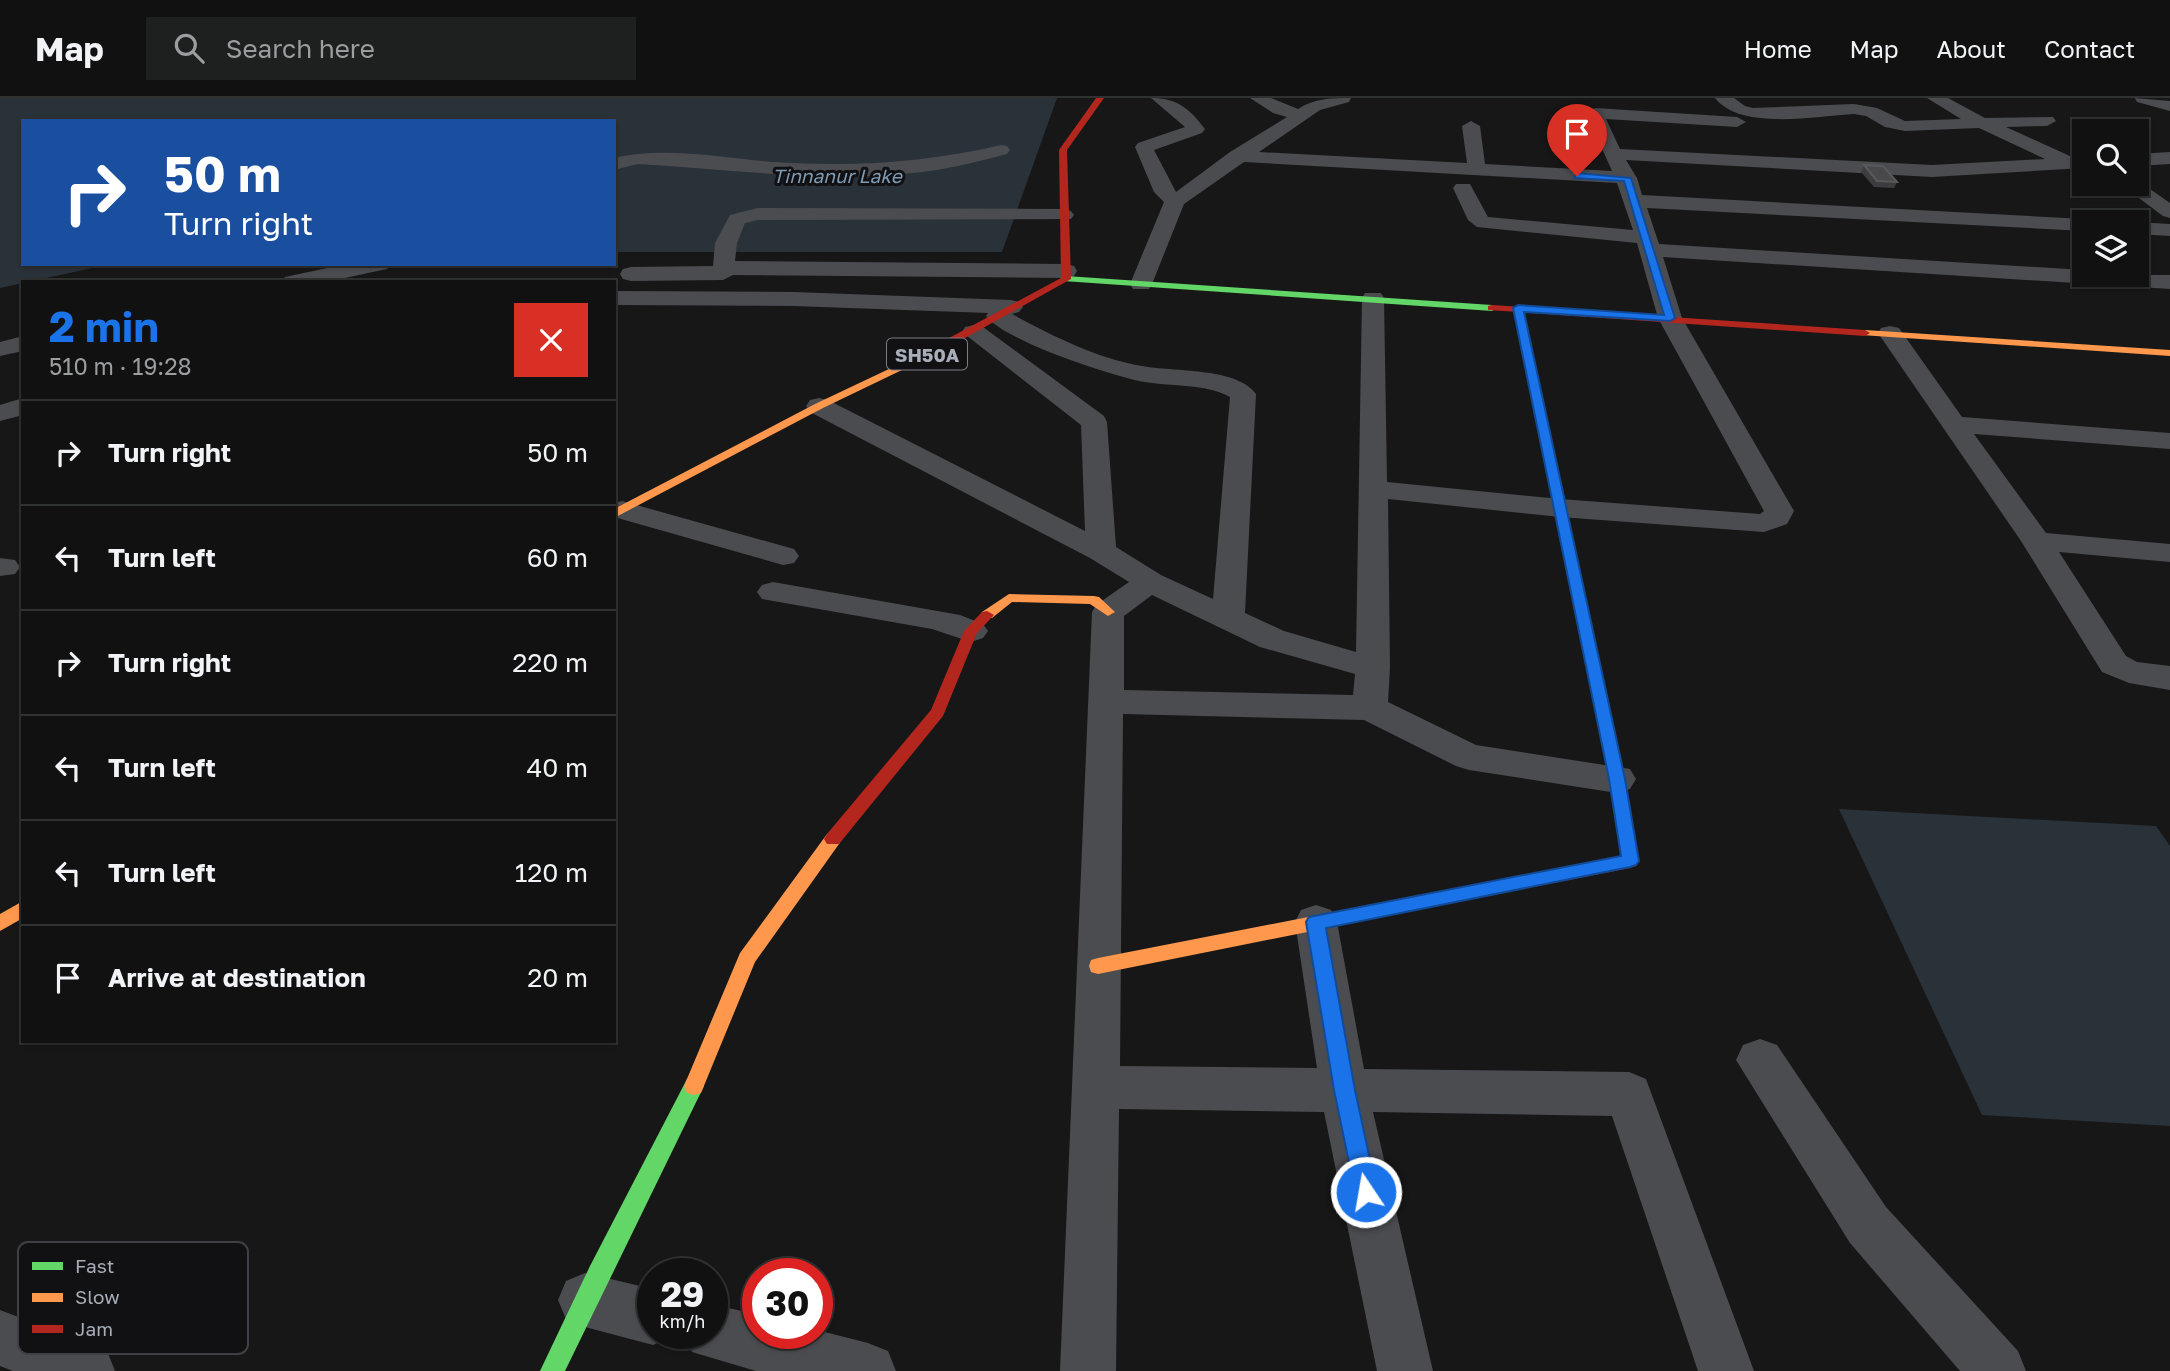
<!DOCTYPE html>
<meta charset="utf-8">
<style>
:root{--surface:#111;--page:#1e1f1f;--text:#f1f3f6;--muted:#9c9d9f;--line:#303131;--accent:#1a73e8}
body{margin:0;font-family:"Golos Text",sans-serif;background:var(--page);color:var(--text);height:100vh;display:flex;flex-direction:column;font-size:26px;white-space:nowrap}
*{box-sizing:border-box;margin:0}
p{font-size:23px;color:var(--muted)}
.icon{flex:none;width:38px;height:38px;fill:none;stroke:currentColor;stroke-width:2;stroke-linecap:round;stroke-linejoin:round}
.map{position:relative;flex:1;overflow:hidden}
.sheet{position:absolute;left:21px;top:182px;width:595px;height:763px;display:flex;flex-direction:column;background:var(--surface);border-radius:0px;box-shadow:0 2px 5px #0004,0 0 0 2px var(--line)}
.sheet>*{flex:none}
.top-card{position:absolute;left:21px;top:21px;width:595px;height:147px;border-radius:0px;box-shadow:0 2px 5px #0004,0 0 0 2px var(--line);background:#1a4fa0;color:#fff;overflow:hidden}
.buttons{position:absolute;left:2072px;top:21px;display:grid;gap:14px}
.buttons a{display:grid;place-items:center;width:77px;height:77px;border-radius:0px;background:var(--surface);box-shadow:0 2px 5px #0004,0 0 0 2px var(--line);font-size:35px}
.speed{position:absolute;left:637px;top:1160px;display:flex;gap:14px;font-size:35px;font-weight:700;text-align:center}
.speed>*{display:grid;place-content:center;width:91px;height:91px;border-radius:50%;background:var(--surface);box-shadow:0 2px 5px #0004,0 0 0 2px var(--line);line-height:1}
.speed small{font-size:18px;font-weight:400}
.speed .limit{border:10px solid #d22;background:#fff;color:#111}
.pin{position:absolute;display:grid;place-items:center;width:60px;height:60px;color:#fff;margin:-72px -30px;border-radius:50% 50% 50% 0;rotate:-45deg;box-shadow:0 0 7px #0007}
.pin .icon{rotate:45deg}
.me{position:absolute;width:77px;margin:-38px;rotate:348deg;stroke-linejoin:round;filter:drop-shadow(0 0 5px #0008)}
.turn{display:flex;align-items:center;gap:24px;height:147px;padding:0 28px;font-size:32px}
.turn .icon{width:91px;height:91px;stroke-width:2.5}
.turn b{display:block;font-size:49px;line-height:60px}
.round{display:grid;place-items:center;flex:none;width:74px;height:74px;border-radius:0px;background:var(--page)}
.summary{display:flex;align-items:center;justify-content:space-between;height:119px;padding:0 28px}
h1{font-size:42px;font-weight:700;line-height:52px;color:var(--accent)}
ul{padding:0;list-style:none}
li{display:flex;align-items:center;gap:21px;height:105px;padding:0 28px;border-top:2px solid var(--line)}
li div{flex:1}
li b{display:block;font-size:26px}
li em{font-style:normal}
header{display:flex;align-items:center;gap:42px;box-sizing:border-box;height:98px;padding:0 35px;background:var(--surface);border-bottom:2px solid var(--line)}
header strong{font-size:33px}
nav{display:flex;gap:38px;margin-inline-start:auto;font-size:24px}
.search{width:490px;height:63px;background:var(--page);display:flex;align-items:center;gap:18px;box-sizing:border-box;padding:0 24px;border-radius:0px;color:var(--muted);font-size:26px}
.map>svg:first-child{display:block}
</style>
<header>
<strong>Map</strong>
<div class="search"><svg class="icon" aria-label="search" viewBox="0 0 24 24"><circle cx="10" cy="10" r="6"/><path d="M15 15l6 6"/></svg>Search here</div>
<nav><a>Home</a><a>Map</a><a>About</a><a>Contact</a></nav>
</header>
<div class="map">
<svg width="2170" height="1273" viewBox="0 0 2170 1273">
<rect width="100%" height="100%" fill="#171717"/>
<g fill="#2a3239">
<path d="M0,0H1057L1002,154H614V23H23V166H111L0,190Z"/>
<path d="M1839,711L2156,728L2170,748V1028L1982,1017Z"/>
</g>
<g fill="none" stroke-linecap="round" stroke-linejoin="round">
<g fill="#4b4c50" fill-rule="evenodd">
<path d="M1151,0C1177,0 1189,10 1205,31L1202,35L1154,52L1176,94L1230,54L1287,19L1273,15L1250,0H1271L1298,11C1315,0 1331,0 1351,0L1349,4L1320,12L1259,54L1467,65L1462,28L1471,23L1480,28L1485,66L1612,73L1586,15L1595,10L1737,19L1746,24L1737,29L1606,21L1620,51L1932,67L2045,61L1979,30L1905,33L1885,29L1866,18L1854,16C1815,18 1741,33 1715,0H1734L1745,8L1753,10L1854,6L1877,10L1905,23L1961,21L1927,0H1948L1985,20L2053,19L2056,23L2047,28L2006,29L2072,59L2084,58V70L1932,79L1626,62L1637,80L1642,97L2084,121L2092,124H2084V133L1647,110L1659,146L2084,172V177H2170V191L1663,159L1682,220L1794,413L1787,426L1764,434L1560,419L1388,401L1390,570L1388,604L1476,647L1630,671L1636,681L1630,691L1617,695L1469,672L1456,668L1364,622L1123,616L1120,968L1317,970L1295,824L1301,812L1316,807L1331,812L1337,824L1364,971L1629,974L1646,981L1754,1273H1698L1612,1018L1373,1014L1433,1273H1377L1324,1014L1119,1011L1116,1273H1060L1092,514L1096,507L1129,484L1090,460L810,314L806,308L810,302L819,300L828,302L1085,433L1081,327L962,234L965,229L974,227L983,229L1104,318L1107,324L1116,449L1161,477L1213,501L1230,299C1204,285 1173,289 1145,284C1114,279 1003,242 986,218L988,215L794,208L614,207V193L794,194L1011,202L1019,204L1023,209L1019,214L1012,216C1053,238 1096,260 1142,268C1172,274 1237,269 1256,296L1245,515L1284,533L1356,554L1362,200L1365,195H1381L1384,200L1387,384L1560,401L1760,416L1764,413L1658,220L1637,145L1477,129L1468,122L1453,90L1456,86H1470L1488,119L1633,132L1617,85L1244,64L1184,106L1152,186L1149,191H1133L1130,186L1164,104L1154,94L1135,49L1138,45L1185,29ZM1152,497L1260,549L1355,576L1353,597L1124,592V518Z"/>
<path d="M2135,0L2170,3V13L2137,4Z"/>
<path d="M1001,47L1007,48L1010,52L1007,56C976,64 945,72 913,75C822,85 729,71 638,66L614,72V60C665,48 722,60 773,64C851,69 925,65 1001,47Z"/>
<path d="M2170,54V66L2137,68V56Z"/>
<path d="M2137,82L2170,105V120L2163,118L2120,86H2137Z"/>
<path d="M758,110L1064,111L1071,113L1074,117L1071,121L758,122L745,125L737,145L735,163L1066,166L1074,168L1077,173L1074,178L1066,180L733,177L723,182L631,183L623,181L620,176L623,171L631,169L713,168L715,145L730,117Z"/>
<path d="M2135,124H2137L2170,126V138L2137,136Z"/>
<path d="M346,166H390L387,171L326,184H282L285,179Z"/>
<path d="M1890,228L1899,230L1962,319L2170,335V351L1974,336L2046,435L2170,446V464L2059,454L2126,558L2137,564L2170,568V592L2129,585L2102,574L2021,443L1878,235L1881,230Z"/>
<path d="M23,238V253L0,258V244Z"/>
<path d="M23,300V317L0,323V307Z"/>
<path d="M622,403L794,451L799,458L794,465L783,467L614,419V405Z"/>
<path d="M0,460L15,462L20,469L15,476L0,478Z"/>
<path d="M773,484L960,517L983,526L988,533L983,540L971,544L932,531L762,501L757,494L762,487Z"/>
<path d="M1760,941L1777,947L1886,1109L2018,1253L2026,1273H1960L1850,1145L1736,962L1743,947Z"/>
<path d="M585,1175L653,1191V1236H674L672,1238L653,1247L585,1229L566,1221L558,1202L566,1183Z"/>
<path d="M712,1206L758,1217V1236H817V1232L868,1245L888,1253L896,1273H756L692,1254L685,1236H712Z"/>
<path d="M0,1212L107,1253L115,1273H13L0,1268Z"/>
</g>
<g fill="#63d668" fill-rule="evenodd">
<path d="M1066,178L1492,207L1497,210L1492,213L1063,183V179Z"/>
<path d="M694,979L701,981L704,988L565,1273H540L590,1168L687,981Z"/>
</g>
<g fill="#ff974d" fill-rule="evenodd">
<path d="M1518,207L1523,210L1564,400L1558,404L1552,400L1513,210Z"/>
<path d="M1865,232L2170,252V258L1861,237V233Z"/>
<path d="M927,253L932,256L931,258L823,310L614,420V411L815,306Z"/>
<path d="M1009,496L1094,498L1099,499L1115,514L1108,518L1090,506L1012,504L992,520H982L980,517L982,514Z"/>
<path d="M833,735L839,736L842,741L839,746L755,864L701,995L694,997L687,995L684,988L740,855L827,736Z"/>
<path d="M1472,787L1478,789L1481,794L1478,799L1472,801L1098,876L1091,874L1089,868L1091,862L1098,860Z"/>
<path d="M23,803V820L0,833V816Z"/>
</g>
<g fill="#b3261e" fill-rule="evenodd">
<path d="M1096,0H1104L1067,52L1071,181L949,249L931,258H923V254L1061,180L1059,52Z"/>
<path d="M1492,207L1865,232L1870,235L1865,238L1488,212V208Z"/>
<path d="M1558,396L1564,400L1625,681L1639,763L1636,768L1630,770L1472,801L1466,799L1463,794L1466,789L1621,758L1609,681L1552,400Z"/>
<path d="M987,513L994,517L977,535L943,618L839,746H827L824,741L827,736L931,612L964,533L982,514Z"/>
</g>
</g>
<path fill="#3d3d3f" d="M1864,67L1897,84L1894,90L1874,89L1861,74Z"/>
<path fill="#49494c" stroke="#58595d" stroke-width="2" d="M1864,67L1883,68L1897,84L1877,83Z"/>
<path fill="#1a73e8" stroke="#114b97" stroke-width="2" d="M1577,75L1631,80L1675,220L1670,223L1524,214L1625,681L1639,763L1636,767L1630,769L1326,830L1355,992L1377,1094L1374,1102L1366,1105L1359,1102L1355,1094L1334,992L1306,824L1309,819L1621,758L1609,681L1513,210L1518,207L1664,217L1624,83L1574,80Z"/>
<g text-anchor="middle" dominant-baseline="central" stroke-width="6" stroke-linejoin="round" paint-order="stroke">
<g font-size="19" font-style="italic" fill="#7f9bb3" stroke="#111113">
<text x="837" y="77">Tinnanur Lake</text>
</g>
<rect fill="#111113" stroke="#7b7e86" stroke-width="2" x="887" y="240.5" width="80" height="31" rx="5"/>
<g font-size="19" font-weight="bold" fill="#a8adb8">
<text x="927" y="256">SH50A</text>
</g>
</g>
<rect x="18" y="1144" width="230" height="112" rx="10" fill="#111113" stroke="#3e4045" stroke-width="2"/>
<rect x="32" y="1164" width="31" height="8" fill="#63d668"/>
<rect x="32" y="1195" width="31" height="9" fill="#ff974d"/>
<rect x="32" y="1227" width="31" height="8" fill="#b3261e"/>
<g font-size="19" fill="#a8adb8">
<text x="75" y="1175">Fast</text>
<text x="75" y="1206">Slow</text>
<text x="75" y="1238">Jam</text>
</g>
</svg>
<div class="buttons">
<a><svg class="icon" aria-label="search" viewBox="0 0 24 24"><circle cx="10" cy="10" r="6"/><path d="M15 15l6 6"/></svg></a>
<a><svg class="icon" aria-label="layers" viewBox="0 0 24 24"><path d="M12 4l9 5-9 5-9-5zM3 14l9 5 9-5"/></svg></a>
</div>
<div class="speed"><div>29<small>km/h</small></div><div class="limit">30</div></div>
<div class="pin" style="left:1577px;top:78px;background:#d93025"><svg class="icon" aria-label="arrive" viewBox="0 0 24 24"><path d="M6 21V4h12l-3 4 3 4H6"/></svg></div>
<svg class="me" style="left:1366px;top:1094px" viewBox="-20 -20 40 40"><circle r="17" fill="#1a73e8" stroke="#fff" stroke-width="3"/><path d="M0-11L8 9 0 5-8 9z" fill="#fff"/></svg>
<div class="top-card">
<div class="turn"><svg class="icon" aria-label="right" viewBox="0 0 24 24"><path d="M7 20v-9h11M14 6l5 5-5 5"/></svg><div><b>50 m</b>Turn right</div></div>
</div>
<section class="sheet">
<div class="summary"><div><h1>2 min</h1><p>510 m · 19:28</p></div><a class="round" style="background:#d93025;color:#fff"><svg class="icon" aria-label="close" viewBox="0 0 24 24"><path d="M6 6l12 12M18 6L6 18"/></svg></a></div>
<ul>
<li><svg class="icon" aria-label="right" viewBox="0 0 24 24"><path d="M7 20v-9h11M14 6l5 5-5 5"/></svg><div><b>Turn right</b></div><em>50 m</em></li>
<li><svg class="icon" aria-label="left" viewBox="0 0 24 24"><path d="M17 20v-9H6M10 6l-5 5 5 5"/></svg><div><b>Turn left</b></div><em>60 m</em></li>
<li><svg class="icon" aria-label="right" viewBox="0 0 24 24"><path d="M7 20v-9h11M14 6l5 5-5 5"/></svg><div><b>Turn right</b></div><em>220 m</em></li>
<li><svg class="icon" aria-label="left" viewBox="0 0 24 24"><path d="M17 20v-9H6M10 6l-5 5 5 5"/></svg><div><b>Turn left</b></div><em>40 m</em></li>
<li><svg class="icon" aria-label="left" viewBox="0 0 24 24"><path d="M17 20v-9H6M10 6l-5 5 5 5"/></svg><div><b>Turn left</b></div><em>120 m</em></li>
<li><svg class="icon" aria-label="arrive" viewBox="0 0 24 24"><path d="M6 21V4h12l-3 4 3 4H6"/></svg><div><b>Arrive at destination</b></div><em>20 m</em></li>
</ul>
</section>
</div>
